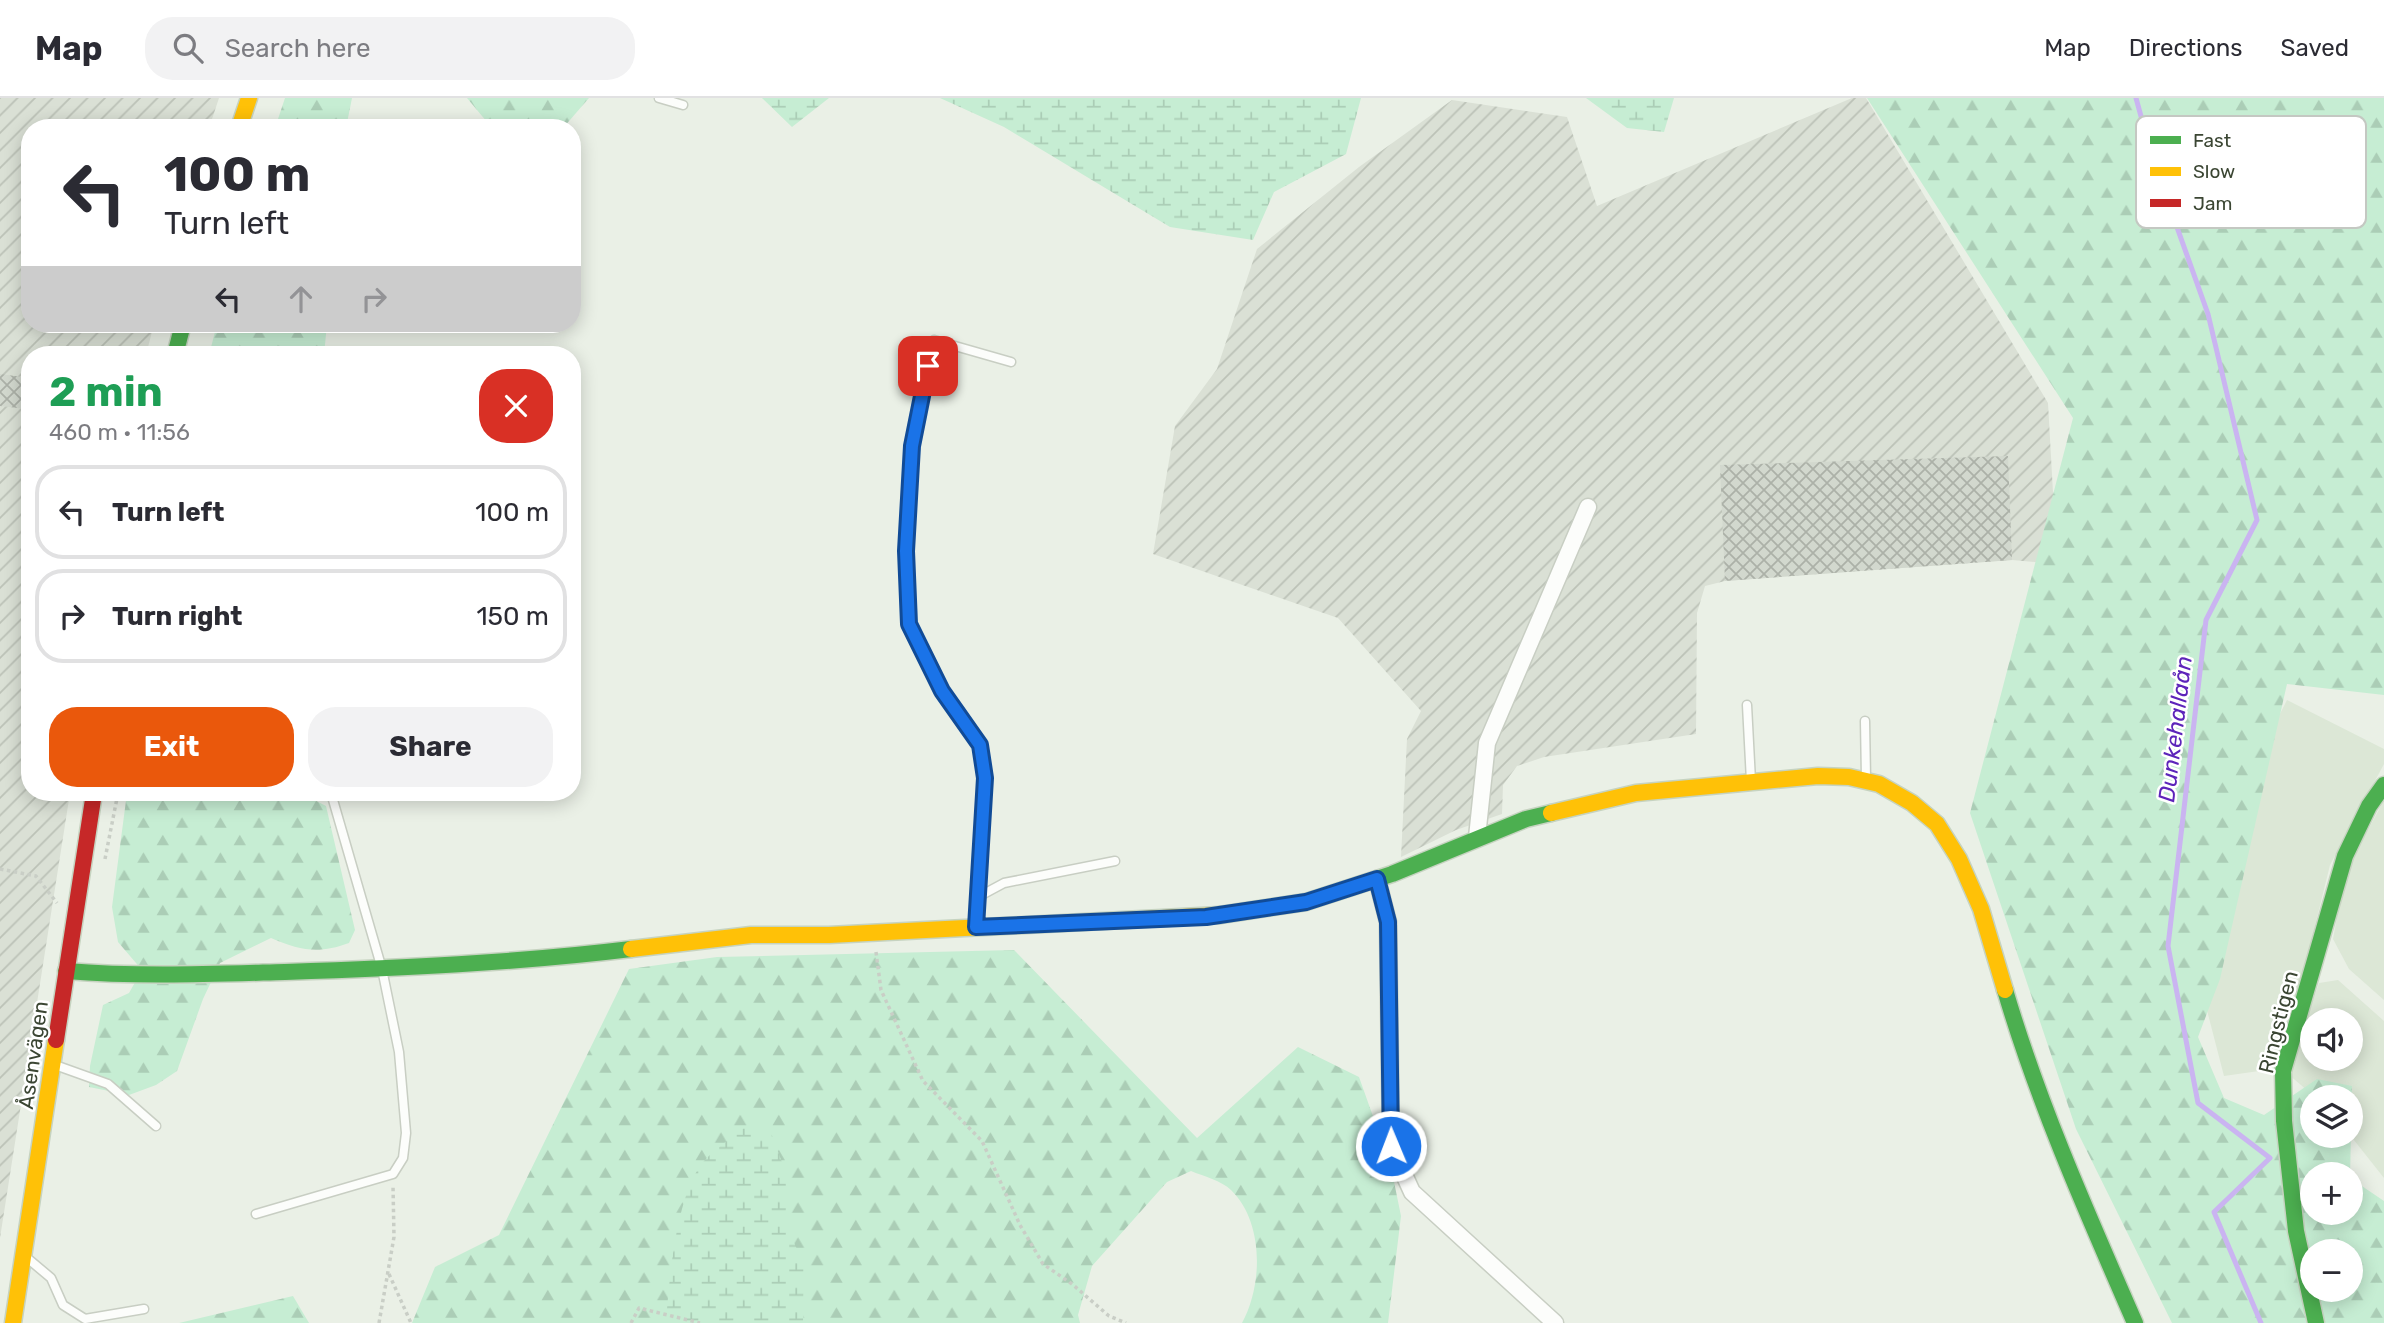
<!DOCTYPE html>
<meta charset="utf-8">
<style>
:root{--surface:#fff;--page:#f2f2f3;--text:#2b2b33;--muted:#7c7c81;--line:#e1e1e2;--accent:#ea580c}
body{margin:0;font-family:Rubik,sans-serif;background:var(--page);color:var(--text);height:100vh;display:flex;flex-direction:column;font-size:26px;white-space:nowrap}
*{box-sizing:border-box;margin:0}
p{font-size:23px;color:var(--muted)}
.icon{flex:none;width:38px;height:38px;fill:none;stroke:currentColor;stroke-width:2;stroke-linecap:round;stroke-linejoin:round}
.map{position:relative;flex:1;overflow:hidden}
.side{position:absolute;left:21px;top:248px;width:560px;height:455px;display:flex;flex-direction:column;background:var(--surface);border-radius:28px;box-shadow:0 4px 18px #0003}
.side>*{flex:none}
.guide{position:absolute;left:21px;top:21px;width:560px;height:214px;border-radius:28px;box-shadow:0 4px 18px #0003;background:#fff;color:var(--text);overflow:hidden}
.tools{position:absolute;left:2300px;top:910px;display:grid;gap:14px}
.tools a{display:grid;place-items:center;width:63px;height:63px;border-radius:50%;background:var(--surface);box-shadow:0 4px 18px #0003;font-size:35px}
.pin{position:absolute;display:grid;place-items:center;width:60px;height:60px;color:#fff;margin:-30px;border-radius:14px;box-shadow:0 4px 10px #0006}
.me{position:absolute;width:77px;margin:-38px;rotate:359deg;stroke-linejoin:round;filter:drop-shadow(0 0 5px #0008)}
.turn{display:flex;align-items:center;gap:24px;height:147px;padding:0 28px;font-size:32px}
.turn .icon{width:91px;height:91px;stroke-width:2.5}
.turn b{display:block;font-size:49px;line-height:60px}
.lanes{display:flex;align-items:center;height:66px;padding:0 28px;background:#0003;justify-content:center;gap:35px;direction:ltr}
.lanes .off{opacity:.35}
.round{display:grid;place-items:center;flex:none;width:74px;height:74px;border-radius:28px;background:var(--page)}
.overview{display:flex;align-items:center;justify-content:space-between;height:119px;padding:0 28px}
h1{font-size:42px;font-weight:700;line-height:52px;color:#1e9e55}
.action{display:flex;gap:14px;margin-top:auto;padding:14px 28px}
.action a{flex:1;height:80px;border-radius:28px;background:var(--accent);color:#fff;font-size:28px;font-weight:700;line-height:80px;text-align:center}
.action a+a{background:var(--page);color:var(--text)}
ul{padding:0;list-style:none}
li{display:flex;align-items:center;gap:21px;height:94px;margin:0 14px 10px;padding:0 14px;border:4px solid var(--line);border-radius:28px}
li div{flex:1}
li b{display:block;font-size:26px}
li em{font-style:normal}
header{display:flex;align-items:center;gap:42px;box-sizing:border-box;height:98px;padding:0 35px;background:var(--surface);border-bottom:2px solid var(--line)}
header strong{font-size:33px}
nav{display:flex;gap:38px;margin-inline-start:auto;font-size:24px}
.search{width:490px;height:63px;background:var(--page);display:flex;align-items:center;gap:18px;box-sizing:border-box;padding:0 24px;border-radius:28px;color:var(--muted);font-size:26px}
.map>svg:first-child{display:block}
</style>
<header>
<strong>Map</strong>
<div class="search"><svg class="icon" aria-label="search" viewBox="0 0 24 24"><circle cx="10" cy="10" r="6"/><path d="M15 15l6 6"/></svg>Search here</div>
<nav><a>Map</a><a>Directions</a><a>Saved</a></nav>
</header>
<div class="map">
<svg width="2384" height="1225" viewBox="0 0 2384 1225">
<defs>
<pattern id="industrial-furrows" width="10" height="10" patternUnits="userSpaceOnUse" patternTransform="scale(1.75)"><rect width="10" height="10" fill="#dae0d5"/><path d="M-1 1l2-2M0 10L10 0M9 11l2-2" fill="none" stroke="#bcc2b7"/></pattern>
<pattern id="forest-firs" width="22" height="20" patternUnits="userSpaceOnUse" patternTransform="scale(1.75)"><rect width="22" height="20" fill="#c6edd3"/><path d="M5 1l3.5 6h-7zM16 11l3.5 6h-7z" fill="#abcdb6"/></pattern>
<pattern id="wetland-marsh" width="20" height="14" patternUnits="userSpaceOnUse" patternTransform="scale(1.75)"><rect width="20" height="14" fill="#c6edd3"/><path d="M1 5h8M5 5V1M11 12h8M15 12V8" fill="none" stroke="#abcdb6"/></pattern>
<pattern id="building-cross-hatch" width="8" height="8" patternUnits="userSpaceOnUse" patternTransform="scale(1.75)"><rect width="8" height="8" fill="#d2d8ce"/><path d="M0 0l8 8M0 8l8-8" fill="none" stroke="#acb1a8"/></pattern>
</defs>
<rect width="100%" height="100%" fill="#eaf0e6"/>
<g fill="#dce7d6" fill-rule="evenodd">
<path d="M2287,602L2384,651V666L2330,767L2280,970L2224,978L2181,812Z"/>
<path d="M2384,702V902L2349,871L2333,841L2345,775Z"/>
<path d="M2338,882L2384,923V1080L2350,1037V999H2315L2288,976L2319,885ZM2312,922H2350V961H2312Z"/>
</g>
<g fill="url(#industrial-furrows)">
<path d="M0,0H219L209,30H30V226H154L146,257H30V695H70L0,1140Z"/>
<path d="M1852,0H1866L2048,305L2057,466L2012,462L1725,483L1705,488L1697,515L1696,636L1544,659L1517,668L1503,687L1502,716L1456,732L1401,759L1407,641L1421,613L1338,520L1153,456L1175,328L1217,271L1257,151L1359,69L1452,2L1567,19L1597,108Z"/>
</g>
<g fill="url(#forest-firs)" fill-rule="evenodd">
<path d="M285,0H352L346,30H275Z"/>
<path d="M467,0H589L563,30H492Z"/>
<path d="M1867,0H2384V597L2287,586L2220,881L2198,939L2224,1000L2264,1017L2317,981L2352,988L2350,1080L2384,1103V1225H2172L2076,1031L1970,715L2073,320ZM2312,999H2350V1038H2312ZM2312,1076H2350V1115H2312ZM2312,1153H2350V1192H2312Z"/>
<path d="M217,226H327L324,257H209Z"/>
<path d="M127,695H301L326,708L355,832L349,845C319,856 301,853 271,840L220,865L203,901L177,973L156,987L129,997L89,989L90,968L103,907L129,895L142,872L118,844L112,809Z"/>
<path d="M1014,852L1197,1040L1298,949L1359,979L1391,1069L1401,1118L1388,1225H1242C1263,1187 1264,1124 1231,1092C1222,1083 1203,1078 1191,1073L1167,1084L1092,1168L1078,1217L1080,1225H412L435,1169L499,1137L629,871L717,859Z"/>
<path d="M293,1198L309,1225H179Z"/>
</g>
<g fill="url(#wetland-marsh)">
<path d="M762,0H829L792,29Z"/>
<path d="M940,0H1361L1346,56L1274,94L1253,142L1170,129L1004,29Z"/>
<path d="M1586,0H1674L1664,34L1627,30Z"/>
<path d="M746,1028L771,1035L786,1075V1127L806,1171L803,1225H666C669,1183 676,1095 704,1063C716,1050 733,1039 746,1028Z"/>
</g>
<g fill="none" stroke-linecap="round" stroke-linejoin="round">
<path stroke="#cab4f1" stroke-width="5" d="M2136,0L2153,62L2208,216L2257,422L2206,522L2168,848L2198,1005L2270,1060L2214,1114L2261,1225"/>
</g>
<g fill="url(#building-cross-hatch)">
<path d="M0,276L30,280L27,311L0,308Z"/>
<path d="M2008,358L2012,462L1725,483L1720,367Z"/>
</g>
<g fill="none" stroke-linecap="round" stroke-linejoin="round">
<defs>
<g id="lane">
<path d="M659,0L683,7"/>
<path d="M1747,607L1751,683"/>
<path d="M1865,623L1866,680"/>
<path d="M978,799L1004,785L1115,763"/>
<path d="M976,829L985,680L980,647L942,593L909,526L907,453L912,348L934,242L1011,264"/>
<path d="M55,967L108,986L156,1028"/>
<path d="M256,1116L393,1076L403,1060L406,1035L399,954L382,871L331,695"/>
<path d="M26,1159L51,1180L63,1207L85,1221L144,1211"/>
</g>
<g id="street">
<path d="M1477,739L1487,645L1588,409"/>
<path d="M1377,781L1388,824L1391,1048L1412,1094L1555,1225"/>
</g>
<g id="fast">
<path d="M175,257L183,226"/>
<path d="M1220,817L1306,804L1392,776L1526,721L1551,715"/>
<path d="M66,873C139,879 212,876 285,874C401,870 516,865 631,851"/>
<path d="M2005,892C2039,1007 2087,1115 2135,1225"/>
<path d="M2316,1225L2296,1133L2284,1023L2283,973L2345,758L2369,708L2384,687"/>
</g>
<g id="slow">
<path d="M239,30L249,0"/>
<path d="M1551,715L1636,695L1818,678L1849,679L1879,686L1912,705L1937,726L1959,761L1981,811L2005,892"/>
<path d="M631,851L751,837H829L1220,817"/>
<path d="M13,1225L56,942"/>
</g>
<path id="jam" d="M56,942L94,695"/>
</defs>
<use href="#lane" stroke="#c8cec3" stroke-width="11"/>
<use href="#street" stroke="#c8cec3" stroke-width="19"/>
<use href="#fast" stroke="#c6d3c0" stroke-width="19"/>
<use href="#slow" stroke="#c6d3c0" stroke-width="19"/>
<use href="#jam" stroke="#c6d3c0" stroke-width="19"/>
<g stroke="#c9cec6" stroke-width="3.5" stroke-dasharray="3.5 3.5" stroke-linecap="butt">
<path d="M105,761L118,695"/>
<path d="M0,771L36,778L57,805"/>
<path d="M876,854L881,892L923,983L982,1043L1020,1127L1043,1166L1072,1186L1109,1218L1126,1225"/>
<path d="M389,1176L411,1225"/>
<path d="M379,1225L394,1139L393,1088"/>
<path d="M631,1225L639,1210L700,1225"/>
</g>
<use href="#lane" stroke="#fcfdfb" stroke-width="8"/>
<use href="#street" stroke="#fcfdfb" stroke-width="16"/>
<use href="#fast" stroke="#4caf50" stroke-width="16"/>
<use href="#slow" stroke="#ffc107" stroke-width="16"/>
<use href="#jam" stroke="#c62828" stroke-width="16"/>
</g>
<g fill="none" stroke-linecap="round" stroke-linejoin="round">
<defs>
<path id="route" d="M928,268L912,348L906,453L909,526L942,593L980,647L985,680L976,829L1206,819L1306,804L1377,781L1388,824L1391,1048"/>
</defs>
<use href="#route" stroke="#114b97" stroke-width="18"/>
<use href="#route" stroke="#1a73e8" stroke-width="12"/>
</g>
<g text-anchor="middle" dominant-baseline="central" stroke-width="5" stroke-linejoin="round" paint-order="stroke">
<g font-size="21" fill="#3b4633" stroke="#fff">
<text transform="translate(2278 924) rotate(-76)">Ringstigen</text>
<text transform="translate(33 957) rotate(-82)">Åsenvägen</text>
</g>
<g font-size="23" font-style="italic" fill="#5d24ba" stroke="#fff">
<text transform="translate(2175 631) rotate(-83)">Dunkehallaån</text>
</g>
</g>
<rect x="2136" y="18" width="230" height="112" rx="10" fill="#fff" stroke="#c4c8c2" stroke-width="2"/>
<rect x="2150" y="38" width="31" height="8" fill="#4caf50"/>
<rect x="2150" y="69" width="31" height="9" fill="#ffc107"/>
<rect x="2150" y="101" width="31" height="8" fill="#c62828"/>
<g font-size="19" fill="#3b4633">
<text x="2193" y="49">Fast</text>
<text x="2193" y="80">Slow</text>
<text x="2193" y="112">Jam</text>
</g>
</svg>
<div class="tools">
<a><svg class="icon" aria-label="sound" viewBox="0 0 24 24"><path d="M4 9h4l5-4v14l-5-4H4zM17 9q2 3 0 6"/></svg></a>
<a><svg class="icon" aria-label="layers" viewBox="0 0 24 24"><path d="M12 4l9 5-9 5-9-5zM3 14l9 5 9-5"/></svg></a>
<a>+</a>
<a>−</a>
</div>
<div class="pin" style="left:928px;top:268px;background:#d93025"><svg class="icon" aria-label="arrive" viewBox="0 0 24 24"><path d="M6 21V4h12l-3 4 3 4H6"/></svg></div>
<svg class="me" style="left:1391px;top:1048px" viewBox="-20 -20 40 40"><circle r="17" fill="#1a73e8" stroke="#fff" stroke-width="3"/><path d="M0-11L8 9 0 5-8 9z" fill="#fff"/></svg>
<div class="guide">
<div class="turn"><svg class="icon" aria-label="left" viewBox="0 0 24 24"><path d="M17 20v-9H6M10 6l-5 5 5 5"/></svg><div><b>100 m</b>Turn left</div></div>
<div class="lanes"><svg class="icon" aria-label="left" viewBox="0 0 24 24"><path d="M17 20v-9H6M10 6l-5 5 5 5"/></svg><svg class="icon off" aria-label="ahead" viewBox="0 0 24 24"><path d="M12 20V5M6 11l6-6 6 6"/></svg><svg class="icon off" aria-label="right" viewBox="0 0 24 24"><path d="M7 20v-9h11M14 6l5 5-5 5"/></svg></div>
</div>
<section class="side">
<div class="overview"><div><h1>2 min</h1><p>460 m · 11:56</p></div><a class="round" style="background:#d93025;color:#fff"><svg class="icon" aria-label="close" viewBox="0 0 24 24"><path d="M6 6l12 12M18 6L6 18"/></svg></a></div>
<ul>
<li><svg class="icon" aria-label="left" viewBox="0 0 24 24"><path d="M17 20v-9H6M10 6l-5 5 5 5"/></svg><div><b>Turn left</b></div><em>100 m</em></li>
<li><svg class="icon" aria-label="right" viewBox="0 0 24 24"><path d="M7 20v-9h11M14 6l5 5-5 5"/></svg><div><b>Turn right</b></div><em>150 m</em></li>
</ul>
<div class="action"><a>Exit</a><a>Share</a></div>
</section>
</div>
